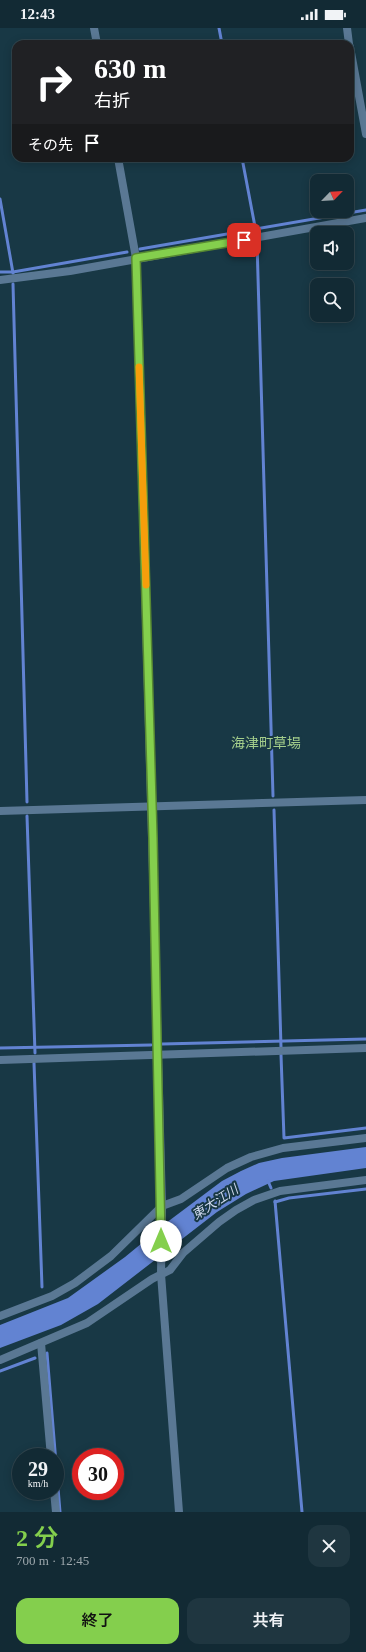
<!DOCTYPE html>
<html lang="ja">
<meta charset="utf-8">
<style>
:root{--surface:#122a34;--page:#1f3640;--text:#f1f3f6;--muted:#9ca7ac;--line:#31464f;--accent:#84cf4d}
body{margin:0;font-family:"Times New Roman","Noto Sans JP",serif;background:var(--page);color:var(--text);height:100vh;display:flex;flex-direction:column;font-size:15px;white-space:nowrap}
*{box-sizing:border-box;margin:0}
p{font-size:13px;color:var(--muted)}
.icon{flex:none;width:22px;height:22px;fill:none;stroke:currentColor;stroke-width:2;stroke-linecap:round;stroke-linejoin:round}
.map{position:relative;height:1484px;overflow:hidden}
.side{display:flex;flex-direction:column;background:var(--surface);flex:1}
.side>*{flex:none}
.hud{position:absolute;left:12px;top:12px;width:342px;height:122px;border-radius:12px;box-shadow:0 2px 10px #0003,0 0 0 1px var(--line);background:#202124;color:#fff;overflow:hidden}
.needle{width:26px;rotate:65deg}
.buttons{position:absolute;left:310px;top:146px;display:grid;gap:8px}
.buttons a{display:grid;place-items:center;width:44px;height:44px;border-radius:8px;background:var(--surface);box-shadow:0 2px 10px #0003,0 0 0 1px var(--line);font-size:20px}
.speed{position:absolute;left:12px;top:1420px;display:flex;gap:8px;font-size:20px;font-weight:700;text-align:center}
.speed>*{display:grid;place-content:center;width:52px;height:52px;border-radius:50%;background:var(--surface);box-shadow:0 2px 10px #0003,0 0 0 1px var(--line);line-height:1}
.speed small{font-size:10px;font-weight:400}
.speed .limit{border:6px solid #d22;background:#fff;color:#111}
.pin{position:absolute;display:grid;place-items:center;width:34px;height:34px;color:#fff;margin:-17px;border-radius:8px;box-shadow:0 2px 6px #0006}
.me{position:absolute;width:44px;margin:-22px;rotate:0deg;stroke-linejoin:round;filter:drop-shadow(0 0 3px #0008)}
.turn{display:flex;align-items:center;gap:14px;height:84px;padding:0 16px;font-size:18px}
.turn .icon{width:52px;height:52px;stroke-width:2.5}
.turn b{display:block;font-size:28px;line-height:34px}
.then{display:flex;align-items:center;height:38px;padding:0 16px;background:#0003;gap:8px;font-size:15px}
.round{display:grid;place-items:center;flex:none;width:42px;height:42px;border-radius:12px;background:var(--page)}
.headline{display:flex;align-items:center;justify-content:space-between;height:68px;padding:0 16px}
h1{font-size:24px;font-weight:600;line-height:30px;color:var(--accent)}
.primary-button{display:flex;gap:8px;margin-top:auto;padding:8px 16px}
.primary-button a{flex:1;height:46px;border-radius:12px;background:var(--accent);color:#111;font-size:16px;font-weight:600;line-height:46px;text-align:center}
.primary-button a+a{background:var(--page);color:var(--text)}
.status{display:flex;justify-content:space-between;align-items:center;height:28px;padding:0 20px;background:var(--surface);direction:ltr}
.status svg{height:11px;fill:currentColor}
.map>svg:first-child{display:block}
</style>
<div class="status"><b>12:43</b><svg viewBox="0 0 49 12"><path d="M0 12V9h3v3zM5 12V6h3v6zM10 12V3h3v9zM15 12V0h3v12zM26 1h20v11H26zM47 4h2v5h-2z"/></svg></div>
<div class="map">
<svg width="366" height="1484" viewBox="0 0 366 1484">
<rect width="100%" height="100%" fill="#183845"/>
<path fill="#6283d2" d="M366,1119V1140L274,1153L246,1166L217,1184L98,1276L61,1297L0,1320V1297L68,1270L125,1229L170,1192L222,1153L241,1143L259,1135L282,1130Z"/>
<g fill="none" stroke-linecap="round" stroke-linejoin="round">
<g stroke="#6283d2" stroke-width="3">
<path d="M219,0L222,16"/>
<path d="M242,130L256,204"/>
<path d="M0,171L13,245"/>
<path d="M257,214L273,768"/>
<path d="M140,221L366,182"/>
<path d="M0,244H13L127,224"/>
<path d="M13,256L27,774"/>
<path d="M274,782L281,1019"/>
<path d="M27,788L35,1025"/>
<path d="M162,1016L366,1011"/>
<path d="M0,1020L151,1017"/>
<path d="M281,1027L284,1110L366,1100"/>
<path d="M34,1035L42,1259"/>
<path d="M268,1153L271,1160"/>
<path d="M275,1173L302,1484"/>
<path d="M275,1174L289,1170L366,1161"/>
<path d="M47,1325L60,1484"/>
<path d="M0,1343L35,1330"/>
</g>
<g stroke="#5a7894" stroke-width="8">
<path d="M94,0L97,16"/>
<path d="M347,0L349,16"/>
<path d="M350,19L366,106"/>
<path d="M118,130L136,230L158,1027L162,1178L161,1246L179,1484"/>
<path d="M0,252L70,243L366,190"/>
<path d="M0,1032L366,1020"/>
<path d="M0,1288L52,1268L75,1255L111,1228L162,1178L181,1171L227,1140L251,1129L283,1120L366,1110"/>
<path d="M41,1315L51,1429"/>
<path d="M0,1332L87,1295L152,1251L170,1242L183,1225L219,1194L236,1182L254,1172L280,1163L366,1152"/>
<path d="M54,1463L56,1484"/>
</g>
<path stroke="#5a7894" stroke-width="8" d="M0,783L366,772"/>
</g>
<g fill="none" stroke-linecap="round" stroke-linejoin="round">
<defs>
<path id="route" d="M161,1213L153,810L136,230L244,212"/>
</defs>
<use href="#route" stroke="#568732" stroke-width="10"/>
<use href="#route" stroke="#84cf4d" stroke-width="7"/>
<path stroke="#f59e0b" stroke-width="7" d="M139,339L146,557"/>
</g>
<g text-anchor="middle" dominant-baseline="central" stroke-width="4" stroke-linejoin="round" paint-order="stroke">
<g font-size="13" font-style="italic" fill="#ced8ed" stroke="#183845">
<text transform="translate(215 1174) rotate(-33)">東大江川</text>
</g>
<g font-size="14" fill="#a3cd8b" stroke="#183845">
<text x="266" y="715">海津町草場</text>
</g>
</g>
</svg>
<div class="buttons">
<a><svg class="needle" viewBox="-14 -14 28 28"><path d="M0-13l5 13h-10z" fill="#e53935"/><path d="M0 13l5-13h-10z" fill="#9ca7ac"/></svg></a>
<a><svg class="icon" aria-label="sound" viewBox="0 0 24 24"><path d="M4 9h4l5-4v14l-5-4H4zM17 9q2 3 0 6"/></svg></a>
<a><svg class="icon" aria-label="search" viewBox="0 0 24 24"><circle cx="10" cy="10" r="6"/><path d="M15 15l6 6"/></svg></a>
</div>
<div class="speed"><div>29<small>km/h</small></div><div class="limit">30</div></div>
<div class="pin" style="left:244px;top:212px;background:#d93025"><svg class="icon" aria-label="arrive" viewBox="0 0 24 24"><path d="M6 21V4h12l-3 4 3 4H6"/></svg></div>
<svg class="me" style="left:161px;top:1213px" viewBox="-20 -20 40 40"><circle r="19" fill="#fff"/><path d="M0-13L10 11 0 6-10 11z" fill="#84cf4d"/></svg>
<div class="hud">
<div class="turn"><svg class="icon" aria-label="right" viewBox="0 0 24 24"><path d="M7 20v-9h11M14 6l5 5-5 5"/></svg><div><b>630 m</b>右折</div></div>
<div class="then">その先<svg class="icon" aria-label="arrive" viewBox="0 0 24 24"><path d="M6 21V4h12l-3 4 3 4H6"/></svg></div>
</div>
</div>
<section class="side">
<div class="headline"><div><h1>2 分</h1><p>700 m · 12:45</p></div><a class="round"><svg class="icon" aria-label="close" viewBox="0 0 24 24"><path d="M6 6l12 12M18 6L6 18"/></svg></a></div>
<div class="primary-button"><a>終了</a><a>共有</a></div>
</section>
